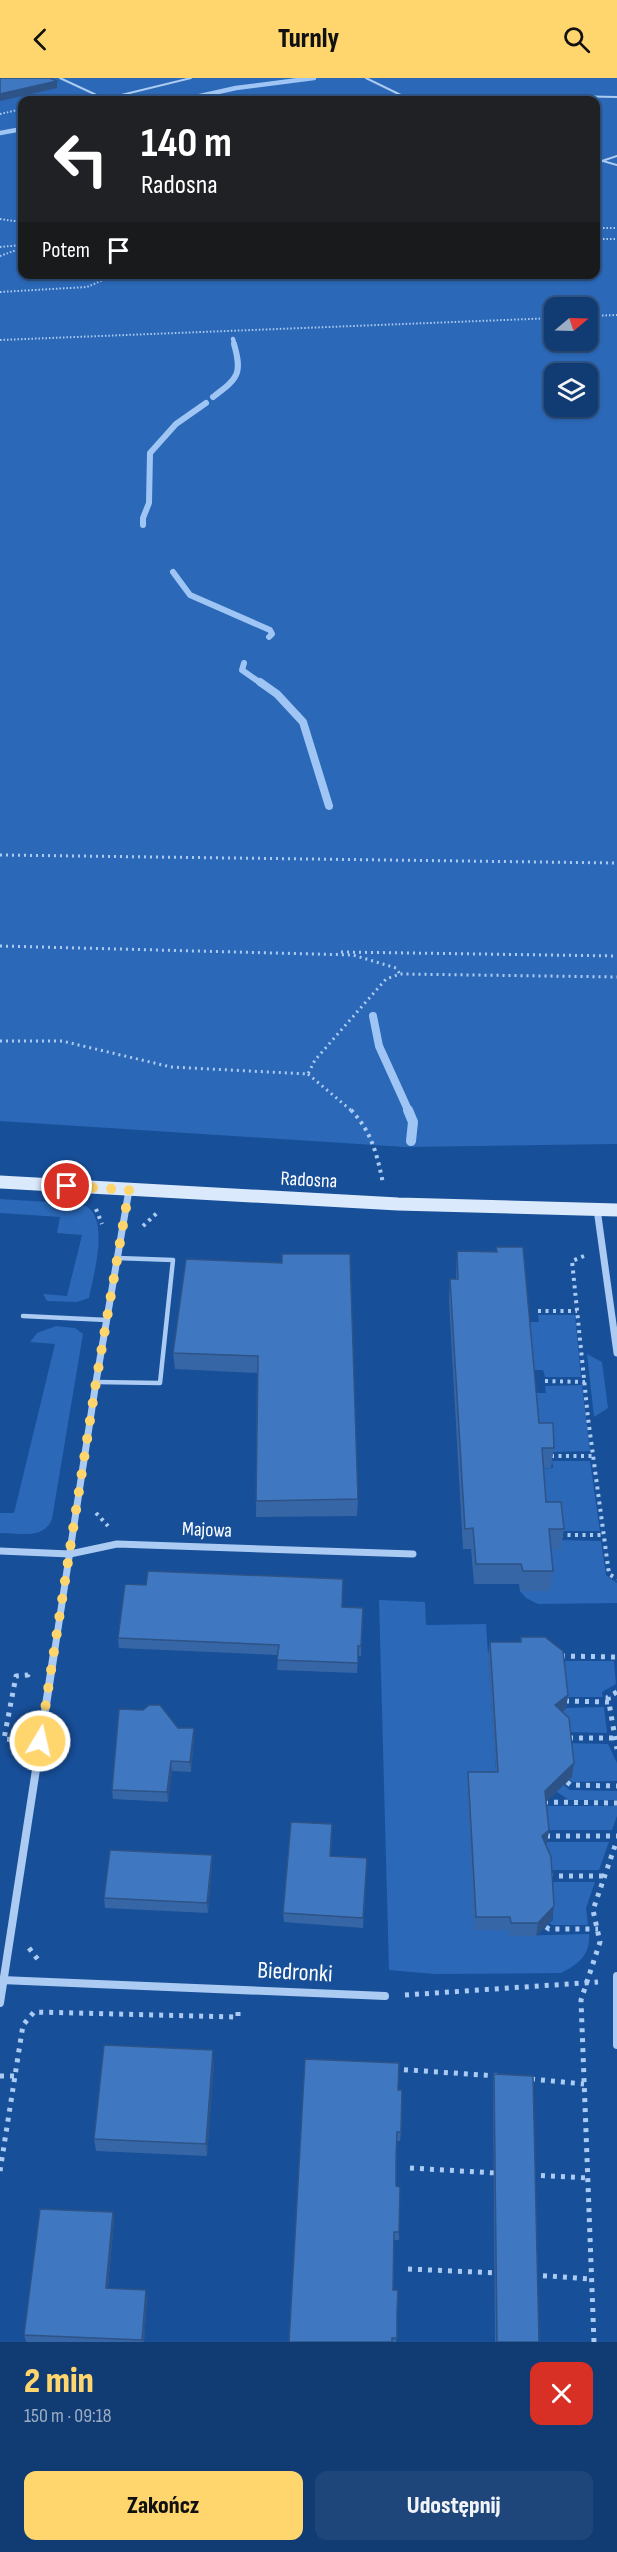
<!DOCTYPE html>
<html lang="pl">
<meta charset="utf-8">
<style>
:root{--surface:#113b73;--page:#1e467b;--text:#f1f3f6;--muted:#9cadc4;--line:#305585;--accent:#ffd66d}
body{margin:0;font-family:"Sofia Sans Condensed",sans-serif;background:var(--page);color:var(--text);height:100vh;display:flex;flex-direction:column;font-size:22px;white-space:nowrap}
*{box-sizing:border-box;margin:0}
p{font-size:20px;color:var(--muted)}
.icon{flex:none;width:33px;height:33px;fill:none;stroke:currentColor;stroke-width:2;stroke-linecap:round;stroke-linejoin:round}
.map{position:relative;height:2264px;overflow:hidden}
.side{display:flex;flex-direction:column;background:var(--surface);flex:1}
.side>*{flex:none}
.banner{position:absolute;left:18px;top:18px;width:582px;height:183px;border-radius:12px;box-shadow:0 2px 4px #0004,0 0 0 2px var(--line);background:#202124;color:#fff;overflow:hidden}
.needle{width:39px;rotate:71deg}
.fabs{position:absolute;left:544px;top:219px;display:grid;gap:12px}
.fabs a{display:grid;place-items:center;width:54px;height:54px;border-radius:12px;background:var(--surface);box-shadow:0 2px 4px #0004,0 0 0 2px var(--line);font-size:30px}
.pin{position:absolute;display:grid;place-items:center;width:51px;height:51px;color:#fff;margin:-26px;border:3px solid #fff;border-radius:50%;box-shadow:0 2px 6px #0007}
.me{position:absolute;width:66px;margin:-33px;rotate:9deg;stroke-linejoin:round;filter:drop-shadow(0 0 4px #0008)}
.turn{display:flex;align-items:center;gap:21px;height:126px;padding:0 24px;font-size:27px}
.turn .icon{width:78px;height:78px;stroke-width:2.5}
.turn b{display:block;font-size:42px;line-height:51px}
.then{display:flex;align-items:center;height:57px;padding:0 24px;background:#0003;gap:12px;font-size:22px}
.round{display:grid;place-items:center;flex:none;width:63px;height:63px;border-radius:12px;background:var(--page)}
.headline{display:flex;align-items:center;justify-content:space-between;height:102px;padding:0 24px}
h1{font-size:36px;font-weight:800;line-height:45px;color:var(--accent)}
.primary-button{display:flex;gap:12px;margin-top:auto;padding:12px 24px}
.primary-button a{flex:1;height:69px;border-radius:12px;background:var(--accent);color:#111;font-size:24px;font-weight:800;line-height:69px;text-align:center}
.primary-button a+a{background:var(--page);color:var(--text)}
header{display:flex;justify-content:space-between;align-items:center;height:78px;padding:0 24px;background:var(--accent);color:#111;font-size:27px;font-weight:800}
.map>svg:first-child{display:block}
</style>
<header><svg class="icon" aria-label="back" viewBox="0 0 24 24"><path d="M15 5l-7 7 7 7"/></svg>Turnly<svg class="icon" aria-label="search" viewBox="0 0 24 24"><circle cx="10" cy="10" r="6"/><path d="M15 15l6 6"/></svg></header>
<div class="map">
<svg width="617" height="2264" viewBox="0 0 617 2264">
<rect width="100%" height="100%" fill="#174f99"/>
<g fill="#2b68b7" fill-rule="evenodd">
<path d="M0,0H617V1066L405,1069L0,1043ZM22,22H596V196H22ZM555,230H588V262H555ZM555,296H588V328H555Z"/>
<path d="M0,1121L80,1126C113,1133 93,1198 89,1220L77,1224L47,1223L43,1216L67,1218L82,1157L57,1155L60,1139L0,1135Z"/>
<path d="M538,1237H575L581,1299H545L543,1292H530L526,1244H539Z"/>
<path d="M56,1248L75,1250L83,1256L52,1441C44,1462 19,1455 0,1455V1435H14L55,1266L30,1264L37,1255Z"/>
<path d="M587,1276L602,1284L608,1330L594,1339Z"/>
<path d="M582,1307L590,1373L551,1374L537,1366L533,1315H546L545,1308Z"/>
<path d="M552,1383H590L600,1453H559L544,1445L539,1391L553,1390Z"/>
<path d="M560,1462L601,1463L606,1497L617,1505V1525L538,1526L526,1520L520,1513H550L547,1471Z"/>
<path d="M379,1522L425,1524L426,1547L486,1546L497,1708L474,1852H509V1858L589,1856C591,1876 578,1887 561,1895L434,1896L389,1892Z"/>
<path d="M566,1583H614L616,1606L602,1614L603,1619H564L561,1587Z"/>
<path d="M604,1629L607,1655L567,1654L557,1638L565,1630Z"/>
<path d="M563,1665L608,1666L617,1685V1703L573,1704L569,1701L572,1699Z"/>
<path d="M564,1707L570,1712L617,1713V1722H569L549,1709Z"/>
<path d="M544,1728H617V1738L612,1752H540Z"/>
<path d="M547,1764H609L599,1792H549L539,1773Z"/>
<path d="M544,1804H595L586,1830L588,1847H552L549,1845L553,1842L552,1829Z"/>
</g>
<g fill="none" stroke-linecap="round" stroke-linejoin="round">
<g stroke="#9fc5f4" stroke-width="4.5">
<path d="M182,22L236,10L314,0"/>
<path d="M0,55L22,51"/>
<path d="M233,261L235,268"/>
</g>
<g stroke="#9fc5f4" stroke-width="6">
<path d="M213,319C237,301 243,297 234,266"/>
<path d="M143,447V440L149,425L150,375L176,346L206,325"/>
<path d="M173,494L190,517L270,552L272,556L269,559"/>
<path d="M244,585L242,592L262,606"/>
</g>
<g stroke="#9fc5f4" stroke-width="8">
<path d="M260,604L277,616L303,644L329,728"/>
<path d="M373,938L379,968L409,1034"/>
</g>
<path stroke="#9fc5f4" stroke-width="10" d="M408,1032L413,1044L411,1063"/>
<g stroke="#accbf2" stroke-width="2" stroke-dasharray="1.5 2" stroke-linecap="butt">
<path d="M0,36L22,31"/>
<path d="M0,141L22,144"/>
<path d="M596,150H617"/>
<path d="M596,161H617"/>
<path d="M0,169L22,167"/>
<path d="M0,178L22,170"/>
<path d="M0,214L87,209L117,196"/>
<path d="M588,238L617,237"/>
<path d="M0,262L555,240"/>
</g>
<g stroke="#accbf2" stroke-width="3" stroke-dasharray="2 4" stroke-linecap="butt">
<path d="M0,777L617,785"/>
<path d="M0,868L353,877L396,890L400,896"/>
<path d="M341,874L617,878"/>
<path d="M0,963H62L171,989L308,996L315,982L386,901L400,896L617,899"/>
<path d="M308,996L353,1034"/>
</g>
<g stroke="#accbf2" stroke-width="4" stroke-dasharray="3 4.5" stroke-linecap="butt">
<path d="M351,1032C372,1054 377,1077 383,1105"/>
<path d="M96,1131L102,1146"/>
<path d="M143,1148L157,1135"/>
<path d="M584,1178L572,1183L588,1340L609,1496L617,1501"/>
<path d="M538,1233H577"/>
<path d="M545,1303L585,1304"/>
<path d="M551,1378H594"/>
<path d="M96,1435L108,1448"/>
<path d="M560,1457H603"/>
</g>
<g stroke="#accbf2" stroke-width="5" stroke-dasharray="4 6" stroke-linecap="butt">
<path d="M561,1578L617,1579"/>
<path d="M617,1614L608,1619L617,1671"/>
<path d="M565,1623L609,1624"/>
<path d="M569,1660H614"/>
<path d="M21,1662L4,1661L16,1598L28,1597L29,1594"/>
<path d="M567,1704L571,1707L617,1708"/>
<path d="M544,1724L617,1725"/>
<path d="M546,1758H617"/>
<path d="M549,1798H604"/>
<path d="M546,1849L549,1851H598"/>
<path d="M29,1870L39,1883"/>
<path d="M405,1917L598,1904"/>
<path d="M394,1991L497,1998"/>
<path d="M0,1998H15"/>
<path d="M531,2001L584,2006"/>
<path d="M410,2090L496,2095"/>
<path d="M0,2093L23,1947L34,1934L238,1939V1930"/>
<path d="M531,2097L588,2100"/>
<path d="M408,2191L498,2195"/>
<path d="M533,2197L592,2201"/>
<path d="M594,2264L581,1922L600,1864L593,1832L617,1762"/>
</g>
<g stroke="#accbf2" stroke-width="2">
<path d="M60,0L105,21L191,0"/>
<path d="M366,0L411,22"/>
<path d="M520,22L568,18L617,19"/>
<path d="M603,83L617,87"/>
<path d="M596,85L617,78"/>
</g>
<g stroke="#accbf2" stroke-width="4.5">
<path d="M23,1238L107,1242"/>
<path d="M96,1304L160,1305L173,1182L117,1180"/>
</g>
<g stroke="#accbf2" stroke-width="7">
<path d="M597,1131L617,1275"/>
<path d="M0,1473L70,1476L117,1466L413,1476"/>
<path d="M54,1577L96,1304L129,1112"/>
</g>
<g stroke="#accbf2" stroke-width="8">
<path d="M617,1898V1967"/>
<path d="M1,1902L385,1918"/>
<path d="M0,1925L54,1575"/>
</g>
<path stroke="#dbe9fc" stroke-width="13" d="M0,1104L398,1126L617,1132"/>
</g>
<g fill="#3766a6">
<path d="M496,1169L539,1345L554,1370L551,1390H543L546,1424L564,1451L561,1471H551L553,1493L550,1513H520L519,1506H474L471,1471H463L449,1222L450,1201H456L457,1173L496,1174Z"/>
<path d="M282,1185L358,1421L357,1438L256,1439L257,1295L175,1291L173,1275Z"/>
<path d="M342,1529L363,1530L361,1578H358L357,1595L277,1592L278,1577L119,1570L118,1560Z"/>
<path d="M521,1559L568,1617L566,1631L562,1634L572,1699L546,1724L549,1752L547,1765L546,1767L552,1841L536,1858H509V1852H474L467,1707L468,1694H496L488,1578L490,1564H520Z"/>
<path d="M178,1650H194V1660L191,1694L172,1693L168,1724L113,1721L112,1712Z"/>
<path d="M332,1746L331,1778L367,1780L363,1850L284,1844L283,1835Z"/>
<path d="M212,1786L208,1835L105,1830L104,1820Z"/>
<path d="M214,1984L207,2078L96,2073L94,2061Z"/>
<path d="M494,1996L539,2264H495L493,2005Z"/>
<path d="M398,2012L401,2054L400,2063H397L396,2108L399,2154V2162H394L393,2212L397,2235L396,2264H289Z"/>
<path d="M113,2134L114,2142L108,2210L147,2219L144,2264H26L24,2257Z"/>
</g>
<g fill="#2d5387">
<path d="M57,3V10L0,23V16Z"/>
<path d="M568,1617L566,1631L553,1641L555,1627Z"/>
<path d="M194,1650V1660L191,1694L190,1684Z"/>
<path d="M171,1683L172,1693L168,1724L167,1714Z"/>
<path d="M574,1685L572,1699L543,1727L545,1713Z"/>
<path d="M549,1752L547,1765L540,1772L542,1758Z"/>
<path d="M212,1777V1786L208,1835L207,1825Z"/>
<path d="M554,1828L552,1841L536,1858L538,1845Z"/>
<path d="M213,1972L214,1984L207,2078L206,2066Z"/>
<path d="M113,2134L114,2142L107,2218L106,2210Z"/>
<path d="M146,2212L147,2219L144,2264H143Z"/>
</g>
<g fill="#4077c1" stroke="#2d5387" stroke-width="1.5">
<path d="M0,0H50L57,3L0,16Z"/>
<path d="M496,1169H523L539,1345H553L554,1370H542L546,1424H561L564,1451H549L553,1493H523L521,1486H476L473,1450L465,1451L450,1201H458L457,1173L497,1174Z"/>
<path d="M282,1176H350L358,1421L256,1423L258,1278L173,1275L186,1181L282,1185Z"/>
<path d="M148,1493L343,1501L342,1529L363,1530L361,1568H358V1585L277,1582L279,1567L118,1560L125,1506L146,1507Z"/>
<path d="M521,1559H545L563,1573L568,1617L555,1627L569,1640L574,1685L545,1713L549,1752L542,1758L551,1779L554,1828L538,1845H511L510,1839H476L468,1694H498L490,1564H521Z"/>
<path d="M149,1627H160L178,1650H194L190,1684L171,1683L167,1714L112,1712L119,1631L143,1632Z"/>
<path d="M291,1744L332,1746L330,1778L367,1780L363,1840L283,1835Z"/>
<path d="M110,1772L212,1777L207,1825L104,1820Z"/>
<path d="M104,1967L213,1972L206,2066L94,2061Z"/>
<path d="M305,1981L399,1985L398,2012H402L401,2054H397L396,2080V2108L400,2109L399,2154H394L393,2212H398L397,2235V2260H392V2264H289Z"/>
<path d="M494,1996L533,1998L539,2264H497Z"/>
<path d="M40,2131L113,2134L106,2210L146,2212L142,2262L24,2257Z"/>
</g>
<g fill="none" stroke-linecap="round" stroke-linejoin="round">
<path stroke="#ffd66d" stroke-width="10" stroke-dasharray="0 18" d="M40,1663L96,1304L129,1112L67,1108"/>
</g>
<g text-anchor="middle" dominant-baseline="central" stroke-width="6" stroke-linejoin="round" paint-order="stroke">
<g font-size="20" fill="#fff" stroke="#174f99">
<text transform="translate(309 1102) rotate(3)">Radosna</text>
<text transform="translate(207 1452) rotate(2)">Majowa</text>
</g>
<g font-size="24" fill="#fff" stroke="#174f99">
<text transform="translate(295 1894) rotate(3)">Biedronki</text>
</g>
</g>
</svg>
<div class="fabs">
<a><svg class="needle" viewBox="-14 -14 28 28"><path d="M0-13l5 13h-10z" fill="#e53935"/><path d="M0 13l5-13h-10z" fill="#9cadc4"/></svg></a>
<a><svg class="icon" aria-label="layers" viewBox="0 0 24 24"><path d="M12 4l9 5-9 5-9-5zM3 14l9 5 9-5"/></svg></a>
</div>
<div class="pin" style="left:67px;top:1108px;background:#d93025"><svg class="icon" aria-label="arrive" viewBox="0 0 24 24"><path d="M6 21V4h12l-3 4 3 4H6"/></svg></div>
<svg class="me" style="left:40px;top:1663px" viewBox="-20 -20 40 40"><circle r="17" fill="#ffd66d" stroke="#fff" stroke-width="3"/><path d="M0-11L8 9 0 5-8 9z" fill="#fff"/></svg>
<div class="banner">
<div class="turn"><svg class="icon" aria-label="left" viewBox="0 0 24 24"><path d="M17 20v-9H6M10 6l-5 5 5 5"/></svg><div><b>140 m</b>Radosna</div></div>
<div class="then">Potem<svg class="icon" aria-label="arrive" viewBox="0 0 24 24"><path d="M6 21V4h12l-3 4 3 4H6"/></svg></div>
</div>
</div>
<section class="side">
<div class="headline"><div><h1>2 min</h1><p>150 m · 09:18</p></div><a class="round" style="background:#d93025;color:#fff"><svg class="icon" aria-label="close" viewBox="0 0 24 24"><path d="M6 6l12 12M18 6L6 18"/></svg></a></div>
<div class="primary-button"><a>Zakończ</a><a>Udostępnij</a></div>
</section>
